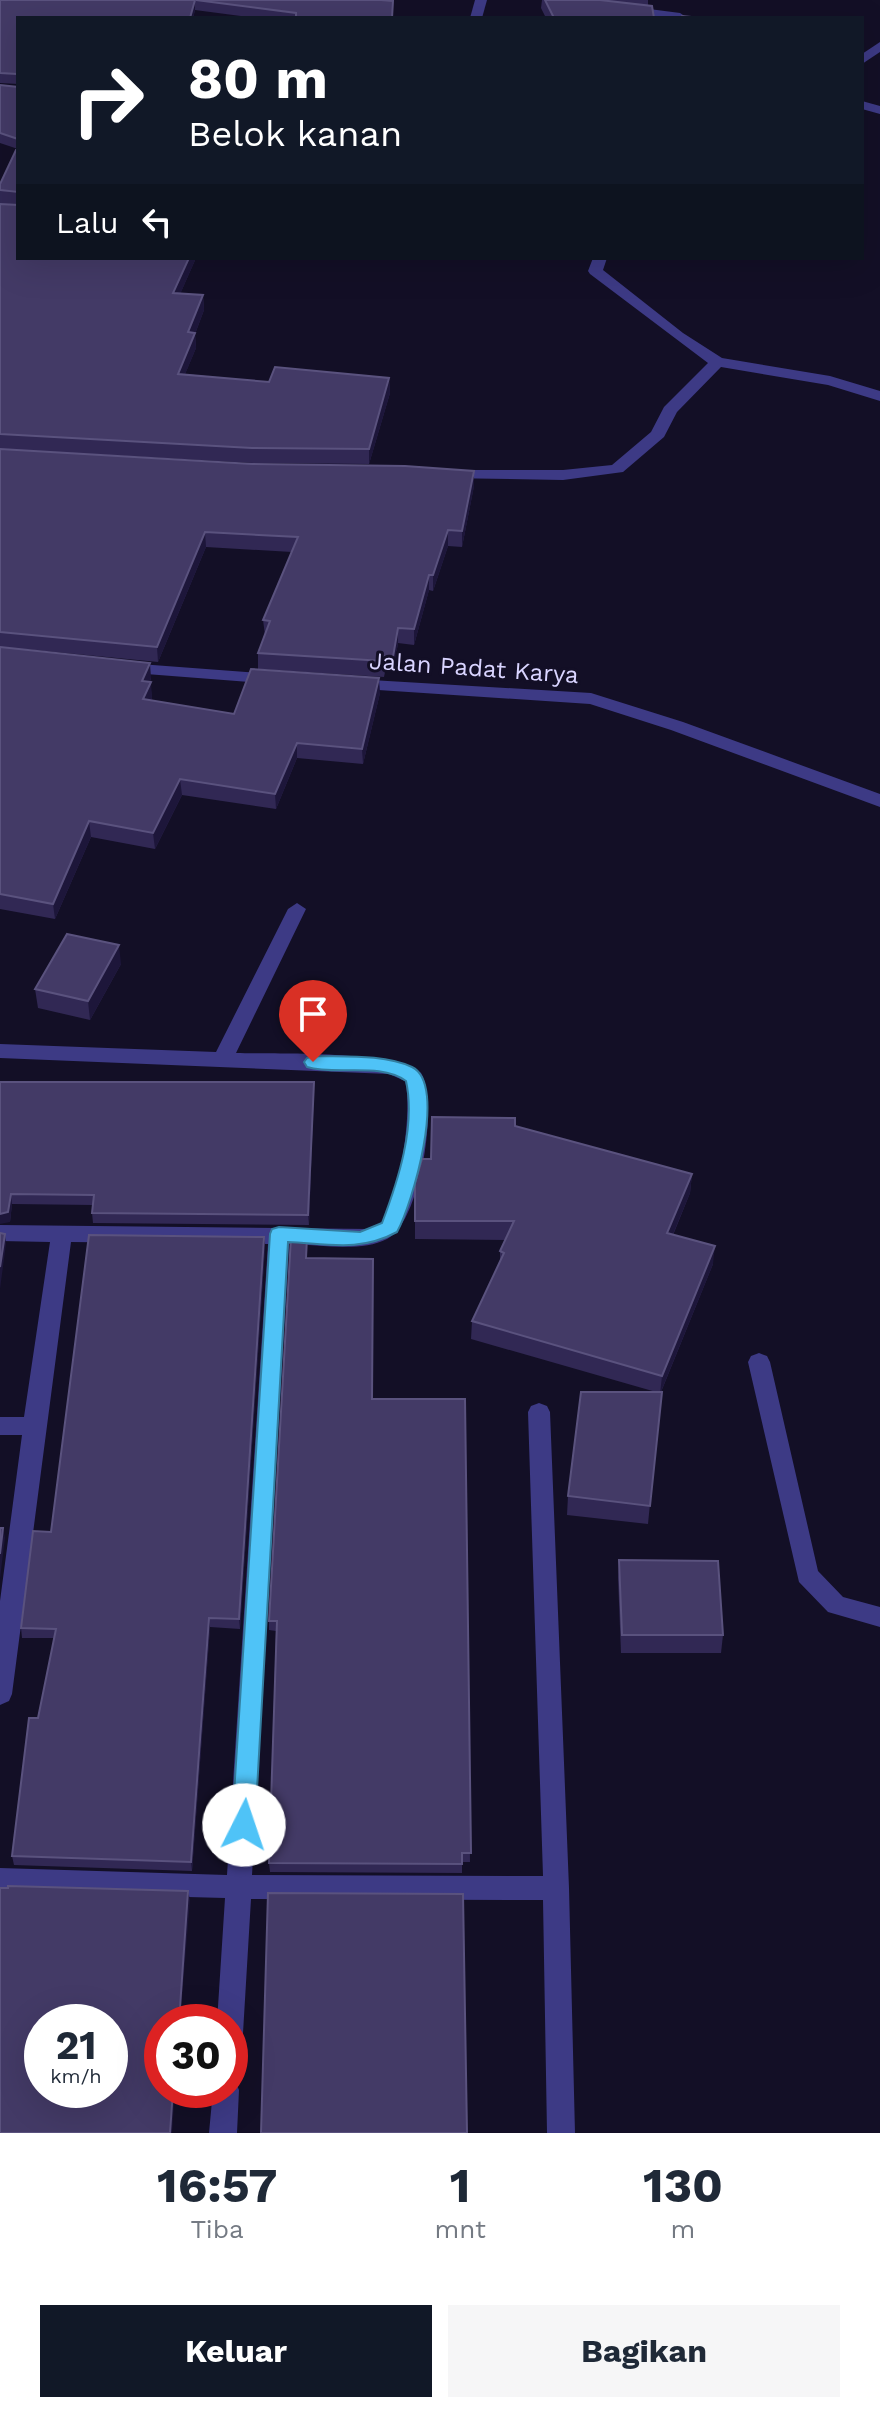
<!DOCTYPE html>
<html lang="id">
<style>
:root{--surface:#fff;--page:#f6f6f7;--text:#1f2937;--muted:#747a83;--accent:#111827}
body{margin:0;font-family:"Work Sans",sans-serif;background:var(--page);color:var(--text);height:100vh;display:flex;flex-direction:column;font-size:30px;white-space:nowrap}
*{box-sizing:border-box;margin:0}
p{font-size:26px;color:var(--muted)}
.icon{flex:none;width:44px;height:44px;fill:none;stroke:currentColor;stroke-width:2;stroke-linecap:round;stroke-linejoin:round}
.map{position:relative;height:2133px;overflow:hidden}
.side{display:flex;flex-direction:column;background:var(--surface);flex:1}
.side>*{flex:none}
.top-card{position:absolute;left:16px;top:16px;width:848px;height:244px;border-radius:0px;box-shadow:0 8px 32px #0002;background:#111827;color:#fff;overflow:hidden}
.speed{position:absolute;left:24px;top:2004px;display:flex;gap:16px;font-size:40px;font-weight:700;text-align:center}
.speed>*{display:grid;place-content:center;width:104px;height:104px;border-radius:50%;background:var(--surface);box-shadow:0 8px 32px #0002;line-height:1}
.speed small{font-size:20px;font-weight:400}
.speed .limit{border:12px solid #d22;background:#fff;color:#111}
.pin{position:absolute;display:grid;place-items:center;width:68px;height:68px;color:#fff;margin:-82px -34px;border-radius:50% 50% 50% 0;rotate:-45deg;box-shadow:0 0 8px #0007}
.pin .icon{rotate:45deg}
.me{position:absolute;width:88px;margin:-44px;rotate:4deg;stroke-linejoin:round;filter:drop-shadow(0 0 6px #0008)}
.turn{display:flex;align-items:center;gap:28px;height:168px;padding:0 40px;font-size:36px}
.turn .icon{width:104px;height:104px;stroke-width:2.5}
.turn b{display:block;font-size:56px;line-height:68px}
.then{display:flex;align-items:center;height:76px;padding:0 40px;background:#0003;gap:16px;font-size:30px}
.eta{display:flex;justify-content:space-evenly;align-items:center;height:136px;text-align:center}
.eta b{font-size:48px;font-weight:700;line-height:56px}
.cta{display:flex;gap:16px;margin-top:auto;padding:16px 40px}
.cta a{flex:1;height:92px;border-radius:0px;background:var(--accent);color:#fff;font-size:32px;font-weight:700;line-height:92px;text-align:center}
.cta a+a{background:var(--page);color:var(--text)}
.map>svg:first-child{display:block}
</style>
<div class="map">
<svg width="880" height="2133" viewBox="0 0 880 2133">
<rect width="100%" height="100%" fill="#130f26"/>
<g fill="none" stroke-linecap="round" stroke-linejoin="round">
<path fill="#3d3a85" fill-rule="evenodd" d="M759,1353L767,1356L770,1362L818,1571L843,1597L880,1607V1627L828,1612L799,1582L748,1362L751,1356Z"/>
<g fill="#3d3a85" fill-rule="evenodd">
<path d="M475,0H487L482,18H470Z"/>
<path d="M626,6L680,13L686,17L658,18L621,13V7Z"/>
<path d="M880,42V52L862,64V54Z"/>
<path d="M862,101L880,106V114L862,109Z"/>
<path d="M593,258H607L603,270L683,333L722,358L830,376L880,391V401L828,385L721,367L677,412L664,437L623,472L563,480L442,478V472L448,470H563L612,465L651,432L664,407L708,363L590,274L588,271Z"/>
<path d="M126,663L274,674L283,679L274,684L120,672L117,668L120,664Z"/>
<path d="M354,679L591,693L683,722L880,794V807L671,730L590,704L348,688L345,684L348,680Z"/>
<path d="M297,903L306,909L236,1053C274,1054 396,1050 421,1073C439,1104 420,1223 387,1239C360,1253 318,1244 289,1244L252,1875L543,1876L528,1412L531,1406L539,1403L547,1406L550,1412L569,1888L575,2133H547L543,1900L251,1899L243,2033L239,2042L230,2046V2022H217L225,1898L0,1892V1868L227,1875L268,1244L71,1242L12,1694L9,1701L0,1705V1601L22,1435H0V1417H24L50,1242L0,1241V1225L370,1229C376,1226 382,1223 385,1218C400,1196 413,1106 405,1081L389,1074L0,1058V1044L216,1052L288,909Z"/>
<path d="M230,2079L235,2081L239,2090L237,2133H209L213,2090H230Z"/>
</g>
</g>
<g fill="#312854">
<path d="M0,0L393,1V18H256L195,10L193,18H18V84L0,83Z"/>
<path d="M542,0H648V6L654,18H546L541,8Z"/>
<path d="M0,85L18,87V149L0,143Z"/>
<path d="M0,184L196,258L180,294L203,295L204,310L195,334L196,348L185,374L269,382L389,378L390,393L369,464L253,463L0,449L474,486L462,547L448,546L433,591L429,590L414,645L398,643L393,672H385L384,677L258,669V653L265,635L263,620L292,552L206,547L158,662L24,649L151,678L150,682L152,698L151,700L234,714L380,693L363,764L297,758L276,809L182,795L155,849L91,837L55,919L0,909Z"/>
<path d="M121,964L90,1020L38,1008L35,989Z"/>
<path d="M0,1082H314L309,1225L93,1223L92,1213L93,1205L12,1204L10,1222Z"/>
<path d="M515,1126L692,1174L690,1193L673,1235L713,1264L661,1392L648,1524L567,1515L568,1496L656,1392L471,1339L472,1321L500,1262V1251L506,1240L415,1239V1183L431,1159Z"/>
<path d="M264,1237L265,1247L240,1629L210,1627L192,1871L14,1865L12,1856L54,1638H22L21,1628L51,1532Z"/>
<path d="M307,1238V1258L372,1399H465L470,1862H462V1873L270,1872L269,1863L276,1631L269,1630V1621Z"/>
<path d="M619,1560L723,1635L721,1653H621L618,1578Z"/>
</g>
<g fill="#1d163a">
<path d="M195,0V10L193,18H190Z"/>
<path d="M189,258H196L174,308L173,293Z"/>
<path d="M203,295L204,310L195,334L196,348L179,389L178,374L188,332Z"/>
<path d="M389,378L390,393L369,464V449Z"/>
<path d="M474,471V486L462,547V531Z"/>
<path d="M448,530V546L433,591V575Z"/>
<path d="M205,532L206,547L158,662L157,647Z"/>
<path d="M429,575V590L414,645V629Z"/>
<path d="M398,628V643L393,672V657Z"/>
<path d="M150,663L151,678L144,696L142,681Z"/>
<path d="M379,678L380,693L363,764L362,749Z"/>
<path d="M151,682L152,698L144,714L143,699Z"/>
<path d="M297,743V758L276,809L275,794Z"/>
<path d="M180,779L182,795L155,849L153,833Z"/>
<path d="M89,821L91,837L55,919L53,904Z"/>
<path d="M119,945L121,964L90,1020L88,1001Z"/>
<path d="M314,1082V1092L309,1225L308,1215Z"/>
<path d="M692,1174L690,1193L666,1251L667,1233Z"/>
<path d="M11,1194L12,1204L10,1222L0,1224V1214Z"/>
<path d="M5,1234L6,1244L0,1289V1267Z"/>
<path d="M264,1237L265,1247L240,1629L239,1619Z"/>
<path d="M715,1246L713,1264L660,1394L662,1376Z"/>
<path d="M3,1528L5,1538L0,1578V1554Z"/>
<path d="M209,1618L210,1627L192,1871L191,1862Z"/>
<path d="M188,1891L190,1900L180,2022H179Z"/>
<path d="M173,2090H175L172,2133H170Z"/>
</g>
<g fill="#433a66" stroke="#5a527e" stroke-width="2" fill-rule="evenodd">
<path d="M0,0H195L190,18H18V81L17,74L0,73Z"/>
<path d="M196,0H381L393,1L392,18H296V13Z"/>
<path d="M545,0H600L652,6L654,18H554Z"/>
<path d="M682,16L701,18H681Z"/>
<path d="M0,85L18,87V139L0,133Z"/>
<path d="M16,150H18V192L0,190V184Z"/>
<path d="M0,204L18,205V258H189L173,293L203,295L188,332L195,333L178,374L269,382L275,367L389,378L369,449L252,448L0,434Z"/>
<path d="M0,449L252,464L405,466L474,471L462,531L448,530L433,575H429L414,629L398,628L393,657L384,656L383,661L258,653L270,621L263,620L298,537L205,532L157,647L0,632Z"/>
<path d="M0,647L150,663L142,681L151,682L143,699L234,714L251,669L379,678L362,749L297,743L275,794L180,779L153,833L89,821L53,904L0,894Z"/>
<path d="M67,934L119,945L88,1001L35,989Z"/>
<path d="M0,1082H314L308,1215L92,1213L94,1195L11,1194L8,1212L0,1214Z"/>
<path d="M432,1117L515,1118V1126L692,1174L667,1233L715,1246L662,1376L472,1321L504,1253L500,1251L514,1221H415V1183L422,1159H431Z"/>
<path d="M0,1233L5,1234L0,1267Z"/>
<path d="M89,1235L264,1237L239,1619L209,1618L191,1862L12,1856L29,1718H38L56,1629L21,1628L33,1531L51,1532Z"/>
<path d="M291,1237L307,1238L306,1258L373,1259L372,1399H465L471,1853H462V1864L269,1863L277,1621H269Z"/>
<path d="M581,1392H662L650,1506L568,1496Z"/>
<path d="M0,1528H3L0,1554Z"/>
<path d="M619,1560L718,1561L723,1635H622Z"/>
<path d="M8,1886L188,1891L179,2022H162V2090H173L170,2133H0V1888H8ZM42,2022H110V2090H42Z"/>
<path d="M268,1893L463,1894L467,2133H261Z"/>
</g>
<path fill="#4fc3f7" stroke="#337fa1" stroke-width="2" d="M313,1056C344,1057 384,1054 412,1067C448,1084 412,1205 397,1232C360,1252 329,1244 288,1242L255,1825L252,1832L244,1835L236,1832L232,1825L270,1234L272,1229L279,1227L360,1232L382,1223C398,1181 416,1126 406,1081C379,1062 337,1076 307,1067L304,1062L307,1058Z"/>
<g text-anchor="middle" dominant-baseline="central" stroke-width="6" stroke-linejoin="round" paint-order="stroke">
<g font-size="24" fill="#d9d4ff" stroke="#130f26">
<text transform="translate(474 668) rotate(4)">Jalan Padat Karya</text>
</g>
</g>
</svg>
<div class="speed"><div>21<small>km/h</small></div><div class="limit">30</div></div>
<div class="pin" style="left:313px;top:1062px;background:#d93025"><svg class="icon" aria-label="arrive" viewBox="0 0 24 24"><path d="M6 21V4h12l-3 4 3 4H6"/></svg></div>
<svg class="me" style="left:244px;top:1825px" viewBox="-20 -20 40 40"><circle r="19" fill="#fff"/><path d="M0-13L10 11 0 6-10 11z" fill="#4fc3f7"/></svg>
<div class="top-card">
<div class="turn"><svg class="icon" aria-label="right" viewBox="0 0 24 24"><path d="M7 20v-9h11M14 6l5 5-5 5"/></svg><div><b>80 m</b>Belok kanan</div></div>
<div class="then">Lalu<svg class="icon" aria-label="left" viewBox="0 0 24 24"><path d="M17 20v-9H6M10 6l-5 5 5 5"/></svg></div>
</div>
</div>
<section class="side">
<div class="eta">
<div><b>16:57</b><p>Tiba</p></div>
<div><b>1</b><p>mnt</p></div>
<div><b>130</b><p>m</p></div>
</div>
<div class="cta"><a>Keluar</a><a>Bagikan</a></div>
</section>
